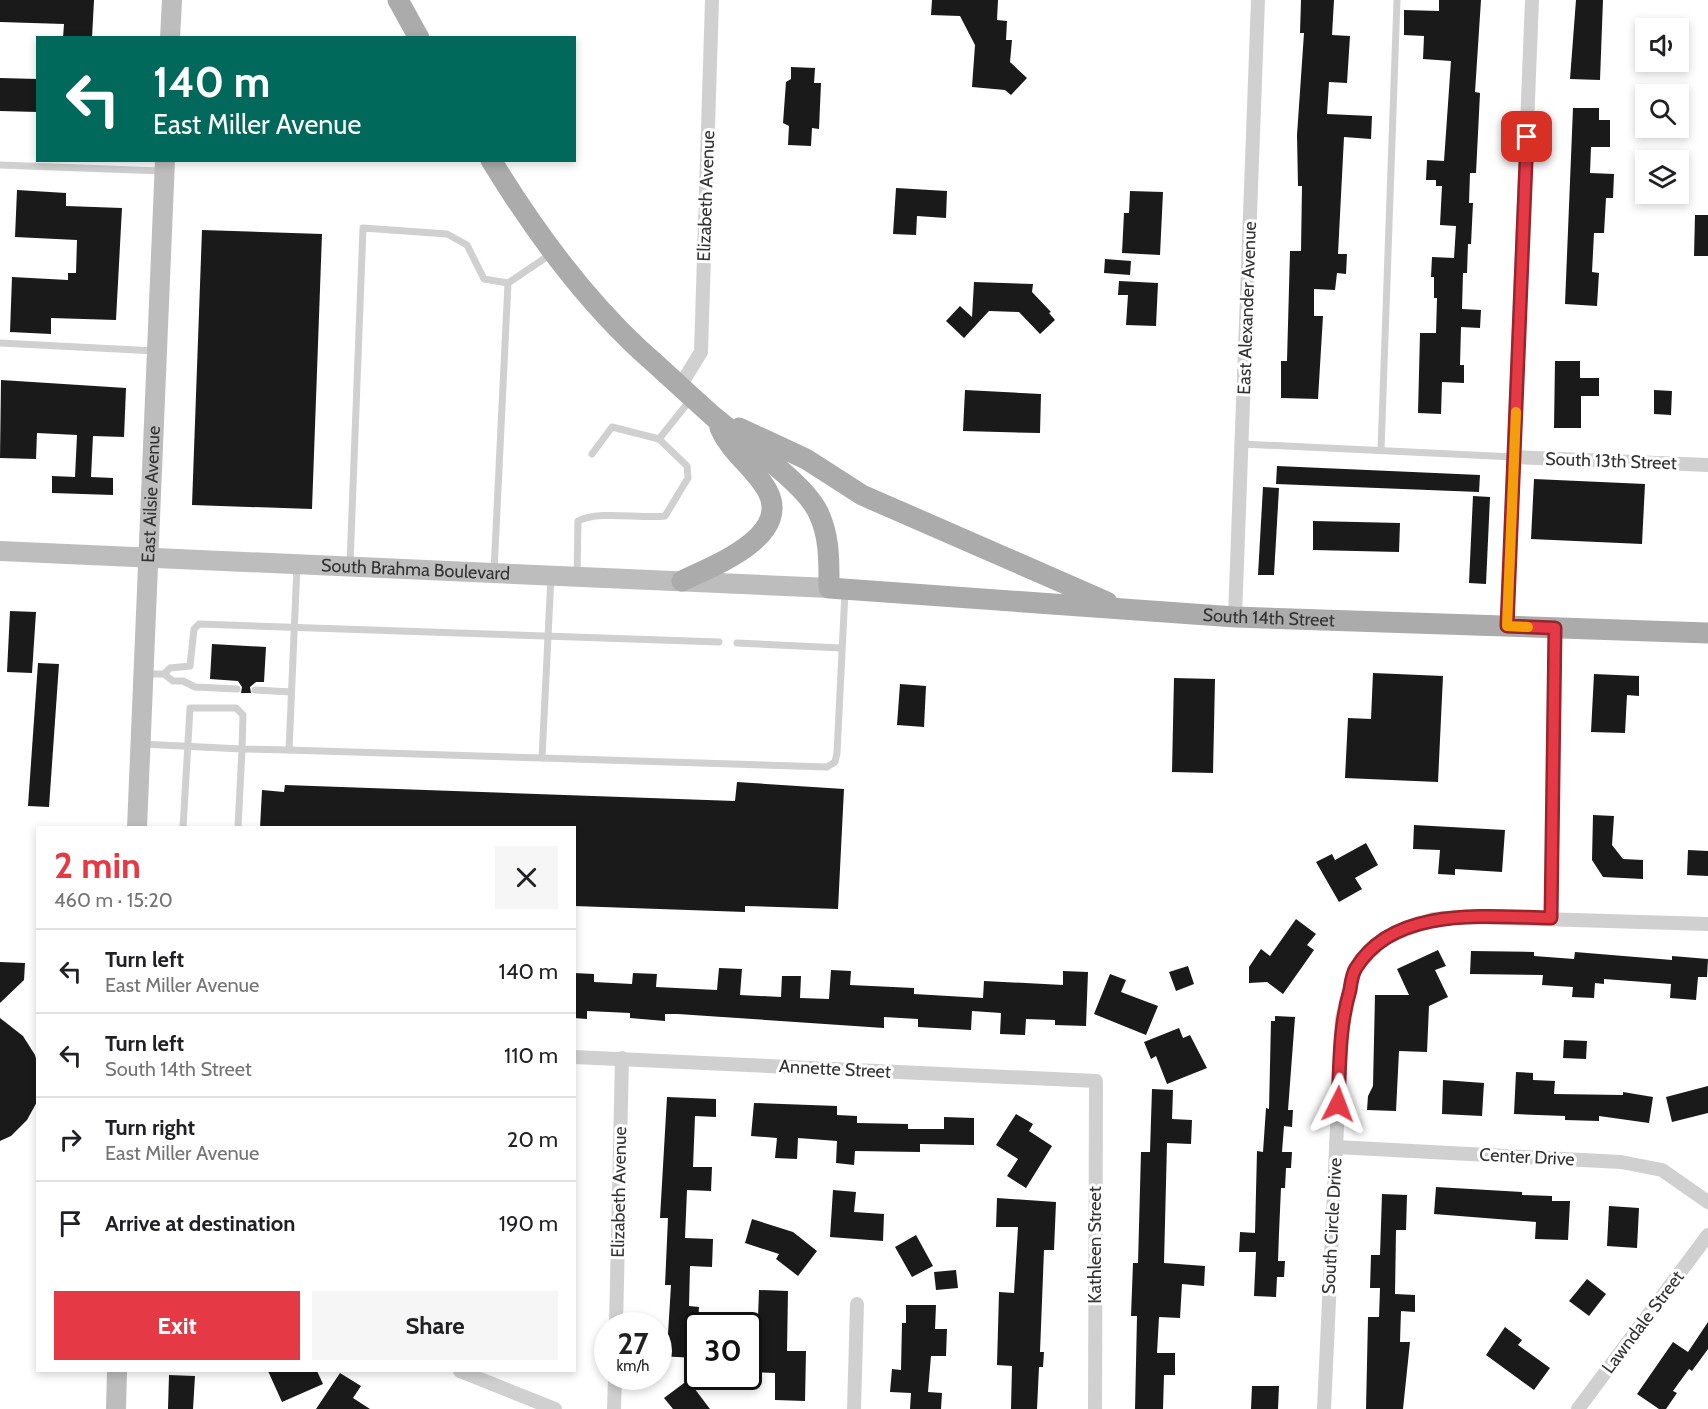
<!DOCTYPE html>
<meta charset="utf-8">
<style>
:root{--surface:#fff;--page:#f6f6f6;--text:#202124;--muted:#757577;--line:#e0e0e0;--accent:#e63946}
body{margin:0;font-family:Cabin,sans-serif;background:var(--page);color:var(--text);height:100vh;display:flex;flex-direction:column;font-size:22px;white-space:nowrap}
*{box-sizing:border-box;margin:0}
p{font-size:20px;color:var(--muted)}
.icon{flex:none;width:33px;height:33px;fill:none;stroke:currentColor;stroke-width:2;stroke-linecap:round;stroke-linejoin:round}
.map{position:relative;flex:1;overflow:hidden}
.panel{position:absolute;left:36px;top:826px;width:540px;height:546px;display:flex;flex-direction:column;background:var(--surface);border-radius:0px;box-shadow:0 3px 9px #0003}
.panel>*{flex:none}
.top-card{position:absolute;left:36px;top:36px;width:540px;height:126px;border-radius:0px;box-shadow:0 3px 9px #0003;background:#00695c;color:#fff;overflow:hidden}
.fabs{position:absolute;left:1635px;top:18px;display:grid;gap:12px}
.fabs a{display:grid;place-items:center;width:54px;height:54px;border-radius:0px;background:var(--surface);box-shadow:0 3px 9px #0003;font-size:30px}
.speed{position:absolute;left:594px;top:1312px;display:flex;gap:12px;font-size:30px;font-weight:700;text-align:center}
.speed>*{display:grid;place-content:center;width:78px;height:78px;border-radius:50%;background:var(--surface);box-shadow:0 3px 9px #0003;line-height:1}
.speed small{font-size:15px;font-weight:400}
.speed .limit{border:3px solid #111;border-radius:9px;background:#fff;color:#111}
.pin{position:absolute;display:grid;place-items:center;width:51px;height:51px;color:#fff;margin:-26px;border-radius:12px;box-shadow:0 3px 9px #0006}
.me{position:absolute;width:66px;margin:-33px;rotate:3deg;stroke-linejoin:round;filter:drop-shadow(0 0 4px #0008)}
.turn{display:flex;align-items:center;gap:21px;height:126px;padding:0 18px;font-size:27px}
.turn .icon{width:78px;height:78px;stroke-width:2.5}
.turn b{display:block;font-size:42px;line-height:51px}
.round{display:grid;place-items:center;flex:none;width:63px;height:63px;border-radius:0px;background:var(--page)}
.head{display:flex;align-items:center;justify-content:space-between;height:102px;padding:0 18px}
h1{font-size:36px;font-weight:700;line-height:45px;color:var(--accent)}
.action{display:flex;gap:12px;margin-top:auto;padding:12px 18px}
.action a{flex:1;height:69px;border-radius:0px;background:var(--accent);color:#fff;font-size:24px;font-weight:700;line-height:69px;text-align:center}
.action a+a{background:var(--page);color:var(--text)}
ul{padding:0;list-style:none}
li{display:flex;align-items:center;gap:18px;height:84px;padding:0 18px;border-top:2px solid var(--line)}
li div{flex:1}
li b{display:block;font-size:22px}
li em{font-style:normal}
.map>svg:first-child{display:block}
</style>
<div class="map">
<svg width="1708" height="1409" viewBox="0 0 1708 1409">
<rect width="100%" height="100%" fill="#fff"/>
<g fill="#1a1a1a">
<path d="M0,0H94L92,38H63L64,24L0,22Z"/>
<path d="M932,0H998L997,20L1007,21L1006,40H1012L1010,62L1027,78L1011,95L1005,90L972,87L975,45L960,16L931,15Z"/>
<path d="M1301,0H1334L1332,35L1350,36L1347,83L1329,82L1327,114L1372,116L1371,139L1344,137L1338,254H1347L1346,274L1337,273L1335,290L1314,289V316H1323L1318,399L1281,398V361H1287L1290,251H1301L1302,186H1298L1297,135L1304,33H1300Z"/>
<path d="M1439,0H1481L1475,92L1480,93L1476,173H1470L1469,203H1473L1471,244H1468L1467,273H1463L1462,309L1481,310L1480,328L1461,327L1460,365H1464V383L1442,382L1441,414L1418,413L1420,333H1436L1437,298H1434V277H1431L1432,257L1454,258L1456,226L1440,225L1442,186H1436V180H1426L1427,160L1444,161L1451,61L1423,59L1424,36L1404,35V10L1439,11Z"/>
<path d="M1576,0H1603L1600,80L1570,79Z"/>
<path d="M791,67L815,68L814,83H821L819,129L812,128L811,146L788,145L789,126L783,123L786,82L791,79Z"/>
<path d="M0,78L38,79V112L0,111Z"/>
<path d="M1573,108H1599V120H1610V147H1591L1590,173L1614,174L1613,198H1606L1604,233H1594L1592,272L1599,273L1597,306L1565,304Z"/>
<path d="M896,188L947,191L946,218L917,216L916,235L893,234Z"/>
<path d="M17,190L66,193V206L122,208L116,320L51,318V334L10,332L12,277L68,280V273H76L77,240L15,237Z"/>
<path d="M1130,191L1163,192L1160,255L1122,253L1124,213H1129Z"/>
<path d="M1695,215H1708V256H1694Z"/>
<path d="M202,230L322,234L312,509L192,505Z"/>
<path d="M1105,259L1131,261L1130,275L1104,273Z"/>
<path d="M1119,281L1158,283L1156,326L1126,325L1128,295H1118Z"/>
<path d="M974,282L1033,284L1032,292L1051,312L1049,313L1055,320L1040,334L1019,312L989,311L964,338L946,321L960,306L972,317Z"/>
<path d="M1555,361H1580V378H1599V396H1581V428H1554Z"/>
<path d="M1,380L126,388L124,437L93,436L91,477L113,478V495L52,493V476L75,477L77,435L37,433L36,459L0,458Z"/>
<path d="M965,390L1041,394L1040,433L963,431Z"/>
<path d="M1654,390L1672,391L1671,415L1654,414Z"/>
<path d="M1277,466L1480,475L1479,492L1276,484Z"/>
<path d="M1534,479L1645,484L1642,544L1531,539Z"/>
<path d="M1263,487L1279,488L1274,575H1258Z"/>
<path d="M1473,496L1490,497L1486,584L1469,583Z"/>
<path d="M1313,521L1400,523L1399,552L1313,550Z"/>
<path d="M10,611L36,612L32,673L7,672Z"/>
<path d="M212,644L266,647L264,682H256L250,687L251,693H241L242,687L238,681L210,679Z"/>
<path d="M38,663L59,664L49,807L28,806Z"/>
<path d="M1373,673L1443,676L1438,782L1345,778L1348,718L1371,719Z"/>
<path d="M1594,674L1639,676V696L1627,695L1625,733L1591,732Z"/>
<path d="M1174,678L1215,679L1213,773L1172,772Z"/>
<path d="M900,684L926,686L924,727L897,725Z"/>
<path d="M737,782L844,789L838,909L745,906V912L574,906V828H260L262,790L284,792L285,785L735,801Z"/>
<path d="M1593,815L1614,816L1612,845L1623,859L1643,860V879L1603,877L1592,860Z"/>
<path d="M1414,825L1505,830L1502,872L1455,869V875L1438,874L1440,850L1413,849Z"/>
<path d="M1366,843L1378,865L1355,878L1362,889L1339,902L1316,862L1332,854L1335,860Z"/>
<path d="M1688,850L1708,851V876L1687,875Z"/>
<path d="M1296,919L1316,934L1307,945L1314,950L1283,994L1267,982L1249,983V967L1261,949L1270,956Z"/>
<path d="M1438,950L1446,966L1435,970L1448,997L1429,1006L1427,1052L1399,1051L1396,1111L1367,1110L1368,1096L1373,1086L1375,995H1409L1397,969Z"/>
<path d="M1471,951L1534,952V956L1574,959L1575,952L1672,960V956L1708,959L1707,977H1698L1696,1000L1670,998L1671,984L1604,979V984L1595,983L1594,998L1572,997L1573,987L1542,985L1543,975L1470,974Z"/>
<path d="M0,962L25,963L24,980L0,1003Z"/>
<path d="M1188,966L1194,984L1176,991L1169,972Z"/>
<path d="M719,968L742,969L740,995L781,997L782,976H801L800,998L829,999L831,970L851,971L850,985L914,988V994L983,998L984,981L1063,985V971L1088,972L1086,1026L1055,1025V1020L1026,1019L1025,1035L1000,1034L1001,1013L972,1011L971,1030L918,1027V1019L884,1017V1028L678,1014H665V1021L630,1018V1013L587,1011V1019L574,1018V973L594,974V982L632,984L633,973L657,974L656,987L717,990Z"/>
<path d="M1110,974L1126,980L1121,992L1158,1006L1146,1035L1094,1014Z"/>
<path d="M1275,1016L1295,1017L1288,1110H1293L1292,1127L1284,1126L1282,1152H1292L1291,1168H1286L1285,1188H1281L1279,1233L1278,1261H1285L1284,1277H1277L1276,1297L1254,1296L1256,1252H1239L1240,1232L1255,1233L1257,1151L1263,1152L1266,1108L1269,1109L1271,1021H1275Z"/>
<path d="M0,1018L23,1036L35,1055L38,1066V1100L27,1120L11,1136L0,1141Z"/>
<path d="M1179,1028L1183,1038L1190,1035L1207,1068L1167,1084L1156,1056L1151,1059L1144,1042Z"/>
<path d="M1564,1040L1587,1041L1586,1059L1563,1058Z"/>
<path d="M1516,1072L1533,1073V1080L1555,1081L1554,1094L1623,1095V1092L1653,1097L1649,1123L1599,1116V1121L1565,1120V1116L1514,1114Z"/>
<path d="M1443,1080L1484,1083L1482,1116L1442,1114Z"/>
<path d="M1708,1086V1113L1672,1122L1666,1097Z"/>
<path d="M1152,1089L1173,1090L1172,1119L1192,1120L1191,1144L1167,1143L1164,1263L1205,1266L1204,1286L1182,1284L1180,1318L1159,1317L1157,1353H1175V1375H1164L1163,1409H1135L1137,1316H1131L1133,1263H1138L1141,1152H1150Z"/>
<path d="M667,1097L716,1099V1117L695,1116L693,1167H712L711,1191L687,1190L685,1238L713,1239L712,1267L690,1266L689,1306L699,1307L696,1358L658,1356V1334H668L671,1285H665L668,1218H660Z"/>
<path d="M754,1103L837,1106V1115L857,1116V1123L908,1124V1129H944V1117L974,1118V1145L920,1144V1152L855,1151L854,1165L836,1163L837,1141L798,1138L797,1159L775,1158L777,1138L751,1136Z"/>
<path d="M1016,1114L1033,1124L1029,1131L1052,1146L1026,1188L1007,1176L1018,1159L996,1145Z"/>
<path d="M1436,1187L1522,1192V1195L1552,1196V1201H1570L1568,1240L1535,1239L1536,1222L1434,1214Z"/>
<path d="M833,1190L856,1192L854,1212L884,1214L883,1241L830,1237Z"/>
<path d="M1382,1194L1407,1195L1406,1230H1396L1395,1294L1415,1295V1312L1401,1311L1400,1342H1410L1403,1409H1366L1368,1317H1379L1380,1288H1370L1371,1255H1380Z"/>
<path d="M997,1198L1056,1202L1054,1250H1044L1040,1352H1044L1043,1367H1039L1037,1409H1011L1012,1366L997,1365L999,1292L1014,1293L1018,1227H996Z"/>
<path d="M1609,1206L1639,1208L1637,1248L1607,1246Z"/>
<path d="M752,1219L793,1232L817,1251L798,1276L776,1259L779,1254L745,1243Z"/>
<path d="M916,1235L933,1266L912,1277L895,1247Z"/>
<path d="M956,1270L958,1288L936,1290L934,1272Z"/>
<path d="M1587,1279L1606,1294L1589,1316L1569,1301Z"/>
<path d="M759,1290L788,1291L787,1351H806L805,1401L775,1400V1373L748,1372V1317H758Z"/>
<path d="M906,1305H936L935,1329H947L946,1356H931L928,1392L942,1393L941,1409H910L911,1393L890,1392L892,1369L901,1370L902,1323H906Z"/>
<path d="M1708,1322V1349L1692,1371L1689,1369L1673,1391L1677,1393L1666,1409H1659L1637,1394L1673,1342L1688,1352Z"/>
<path d="M1505,1327L1522,1340L1518,1345L1550,1368L1534,1390L1486,1355Z"/>
<path d="M268,1371H317L323,1384L282,1402Z"/>
<path d="M340,1373L361,1386L353,1398L370,1409H316Z"/>
<path d="M169,1375L195,1376L193,1409H168Z"/>
<path d="M688,1380L710,1409H673L664,1398Z"/>
<path d="M1252,1386H1279L1278,1409H1251Z"/>
</g>
<g fill="none" stroke-linecap="round" stroke-linejoin="round">
<g stroke="#d0d0d0" stroke-width="7">
<path d="M0,165L162,171"/>
<path d="M0,343L156,351"/>
<path d="M1242,444L1514,457"/>
<path d="M1381,450L1397,0"/>
<path d="M592,454L612,427L659,439"/>
<path d="M350,564L363,228L447,234L467,245L484,279L508,283"/>
<path d="M494,571L508,283L551,254"/>
<path d="M577,576L578,521C599,510 640,519 665,516L688,478L687,466L659,439L691,399"/>
<path d="M737,643L841,648"/>
<path d="M145,674H164L173,681H183L195,687L237,689"/>
<path d="M164,674L170,668L190,666L194,629L199,624L719,642"/>
<path d="M255,690L291,692"/>
<path d="M141,744L242,749L238,828"/>
<path d="M289,750L542,758L551,576"/>
<path d="M542,758L827,767L835,762L837,753L845,592"/>
<path d="M183,828L190,708H236L243,715L242,749L289,750L297,566"/>
</g>
<g stroke="#d0d0d0" stroke-width="14">
<path d="M680,386L701,352L712,0"/>
<path d="M1514,457L1708,465"/>
<path d="M1235,617L1258,0"/>
<path d="M1507,626L1532,0"/>
<path d="M1551,918L1555,628"/>
<path d="M574,1057L1096,1081L1095,1409"/>
<path d="M1336,1147L1621,1162L1662,1170L1708,1202"/>
<path d="M616,1326L622,1058"/>
<path d="M460,1371L555,1409"/>
<path d="M614,1409L615,1377"/>
<path d="M854,1409L857,1304"/>
<path d="M1324,1409L1342,1018L1355,968L1384,938L1433,919L1469,917L1708,924"/>
<path d="M1578,1409L1708,1235"/>
</g>
<g stroke="#bdbdbd" stroke-width="20">
<path d="M170,38L172,0"/>
<path id="s1" d="M0,551L829,588"/>
<path id="s2" d="M137,828L165,160"/>
<path d="M116,1409L117,1371"/>
</g>
<g stroke="#ababab" stroke-width="21">
<path d="M398,0L419,38"/>
<path id="s3" d="M491,160C533,229 581,295 640,350C665,372 689,395 714,417C741,440 804,482 818,512C830,536 829,562 829,588L1235,617L1708,633"/>
<path d="M739,428L806,459L862,495L1107,602"/>
<path d="M682,581C712,566 793,537 767,490C754,467 731,453 720,428"/>
</g>
</g>
<g fill="none" stroke-linecap="round" stroke-linejoin="round">
<defs>
<path id="route" d="M1338,1104C1340,1065 1339,1027 1350,990C1351,983 1352,974 1356,968C1394,905 1488,917 1551,918L1555,628L1507,626L1527,137"/>
</defs>
<use href="#route" stroke="#96252e" stroke-width="15"/>
<use href="#route" stroke="#e63946" stroke-width="10"/>
<path stroke="#f59e0b" stroke-width="10" d="M1516,412L1507,626L1528,627"/>
</g>
<g text-anchor="middle" dominant-baseline="central" stroke-width="6" stroke-linejoin="round" paint-order="stroke">
<g font-size="18" fill="#333" stroke="#fff">
<text transform="translate(706 196) rotate(-88)">Elizabeth Avenue</text>
<text transform="translate(1247 308) rotate(-88)">East Alexander Avenue</text>
<text transform="translate(1611 461) rotate(2)">South 13th Street</text>
<text stroke="none"><textPath href="#s2" startOffset="334">East Ailsie Avenue</textPath></text>
<text stroke="none"><textPath href="#s1" startOffset="416">South Brahma Boulevard</textPath></text>
<text stroke="none"><textPath href="#s3" startOffset="1002">South 14th Street</textPath></text>
<text transform="translate(835 1069) rotate(3)">Annette Street</text>
<text transform="translate(1527 1157) rotate(3)">Center Drive</text>
<text transform="translate(619 1192) rotate(-89)">Elizabeth Avenue</text>
<text transform="translate(1332 1226) rotate(-87)">South Circle Drive</text>
<text transform="translate(1095 1245) rotate(-90)">Kathleen Street</text>
<text transform="translate(1643 1322) rotate(-53)">Lawndale Street</text>
</g>
</g>
</svg>
<div class="fabs">
<a><svg class="icon" aria-label="sound" viewBox="0 0 24 24"><path d="M4 9h4l5-4v14l-5-4H4zM17 9q2 3 0 6"/></svg></a>
<a><svg class="icon" aria-label="search" viewBox="0 0 24 24"><circle cx="10" cy="10" r="6"/><path d="M15 15l6 6"/></svg></a>
<a><svg class="icon" aria-label="layers" viewBox="0 0 24 24"><path d="M12 4l9 5-9 5-9-5zM3 14l9 5 9-5"/></svg></a>
</div>
<div class="speed"><div>27<small>km/h</small></div><div class="limit">30</div></div>
<div class="pin" style="left:1527px;top:137px;background:#d93025"><svg class="icon" aria-label="arrive" viewBox="0 0 24 24"><path d="M6 21V4h12l-3 4 3 4H6"/></svg></div>
<svg class="me" style="left:1338px;top:1104px" viewBox="-20 -20 40 40"><path d="M0-17L14 15 0 8-14 15z" fill="#e63946" stroke="#fff" stroke-width="4"/></svg>
<div class="top-card">
<div class="turn"><svg class="icon" aria-label="left" viewBox="0 0 24 24"><path d="M17 20v-9H6M10 6l-5 5 5 5"/></svg><div><b>140 m</b>East Miller Avenue</div></div>
</div>
<section class="panel">
<div class="head"><div><h1>2 min</h1><p>460 m · 15:20</p></div><a class="round"><svg class="icon" aria-label="close" viewBox="0 0 24 24"><path d="M6 6l12 12M18 6L6 18"/></svg></a></div>
<ul>
<li><svg class="icon" aria-label="left" viewBox="0 0 24 24"><path d="M17 20v-9H6M10 6l-5 5 5 5"/></svg><div><b>Turn left</b><p>East Miller Avenue</p></div><em>140 m</em></li>
<li><svg class="icon" aria-label="left" viewBox="0 0 24 24"><path d="M17 20v-9H6M10 6l-5 5 5 5"/></svg><div><b>Turn left</b><p>South 14th Street</p></div><em>110 m</em></li>
<li><svg class="icon" aria-label="right" viewBox="0 0 24 24"><path d="M7 20v-9h11M14 6l5 5-5 5"/></svg><div><b>Turn right</b><p>East Miller Avenue</p></div><em>20 m</em></li>
<li><svg class="icon" aria-label="arrive" viewBox="0 0 24 24"><path d="M6 21V4h12l-3 4 3 4H6"/></svg><div><b>Arrive at destination</b></div><em>190 m</em></li>
</ul>
<div class="action"><a>Exit</a><a>Share</a></div>
</section>
</div>
